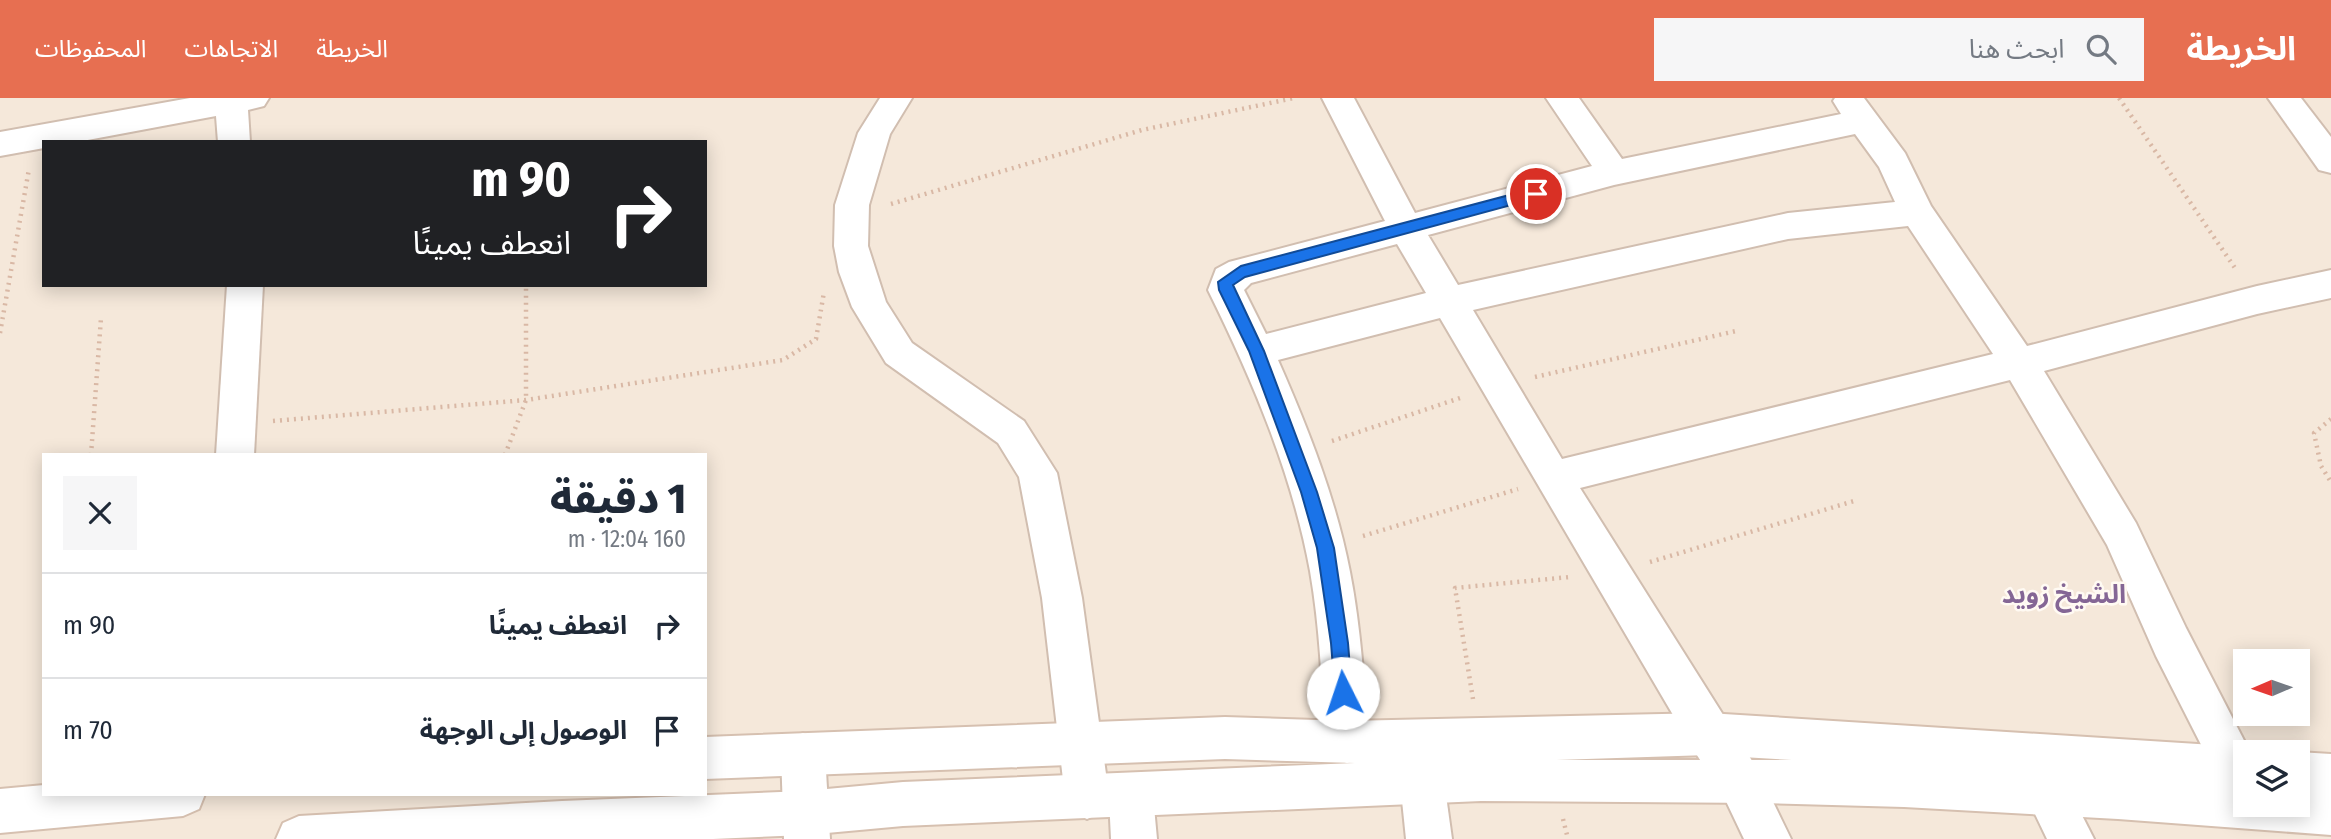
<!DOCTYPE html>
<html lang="ar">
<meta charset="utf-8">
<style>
:root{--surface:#fff;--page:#f6f6f7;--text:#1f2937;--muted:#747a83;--line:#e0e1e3;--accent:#e76f51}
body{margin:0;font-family:"Fira Sans Condensed","Noto Sans Arabic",sans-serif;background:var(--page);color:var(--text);direction:rtl;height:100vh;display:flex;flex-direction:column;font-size:26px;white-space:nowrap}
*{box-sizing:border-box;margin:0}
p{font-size:23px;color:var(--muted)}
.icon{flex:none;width:38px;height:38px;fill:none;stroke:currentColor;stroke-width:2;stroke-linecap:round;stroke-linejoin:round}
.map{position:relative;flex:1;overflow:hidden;direction:ltr}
.drawer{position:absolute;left:42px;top:355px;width:665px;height:343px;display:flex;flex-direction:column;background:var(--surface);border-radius:0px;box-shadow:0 4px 18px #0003;direction:rtl}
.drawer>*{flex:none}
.guide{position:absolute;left:42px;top:42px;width:665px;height:147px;border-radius:0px;box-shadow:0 4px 18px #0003;direction:rtl;background:#202124;color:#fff;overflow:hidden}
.needle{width:46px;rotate:268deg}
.controls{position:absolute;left:2233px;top:551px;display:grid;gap:14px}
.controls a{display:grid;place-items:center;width:77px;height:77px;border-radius:0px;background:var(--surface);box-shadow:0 4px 18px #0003;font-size:35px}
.pin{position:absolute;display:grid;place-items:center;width:60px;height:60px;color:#fff;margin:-30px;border:4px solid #fff;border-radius:50%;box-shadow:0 2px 7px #0007}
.me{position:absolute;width:77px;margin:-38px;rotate:356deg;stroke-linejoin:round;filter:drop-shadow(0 0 5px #0008)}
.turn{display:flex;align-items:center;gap:24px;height:147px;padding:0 21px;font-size:32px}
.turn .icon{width:91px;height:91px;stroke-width:2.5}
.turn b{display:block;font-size:49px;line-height:60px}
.round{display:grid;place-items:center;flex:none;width:74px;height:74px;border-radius:0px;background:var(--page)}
.head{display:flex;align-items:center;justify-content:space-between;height:119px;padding:0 21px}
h1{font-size:42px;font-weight:800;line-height:52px}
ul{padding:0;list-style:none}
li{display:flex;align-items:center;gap:21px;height:105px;padding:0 21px;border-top:2px solid var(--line)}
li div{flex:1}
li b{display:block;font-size:26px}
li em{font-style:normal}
header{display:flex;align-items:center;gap:42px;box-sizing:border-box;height:98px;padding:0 35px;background:var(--accent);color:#fff}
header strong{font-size:33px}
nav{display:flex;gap:38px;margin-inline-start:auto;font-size:24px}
.search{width:490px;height:63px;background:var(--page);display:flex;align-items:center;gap:18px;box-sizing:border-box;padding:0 24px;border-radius:0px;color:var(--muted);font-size:26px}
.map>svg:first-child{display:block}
</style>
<header>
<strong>الخريطة</strong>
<div class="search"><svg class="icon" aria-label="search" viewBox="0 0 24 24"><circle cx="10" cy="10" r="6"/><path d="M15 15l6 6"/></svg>ابحث هنا</div>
<nav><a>الخريطة</a><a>الاتجاهات</a><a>المحفوظات</a></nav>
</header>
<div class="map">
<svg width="2331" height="741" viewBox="0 0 2331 741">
<rect width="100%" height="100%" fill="#fdf6ec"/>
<path fill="#f5e8da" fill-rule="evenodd" d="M0,0H2331V741H0ZM44,44H705V187H44ZM44,357H705V696H44ZM2245,564H2298V616H2245ZM2245,654H2298V707H2245Z"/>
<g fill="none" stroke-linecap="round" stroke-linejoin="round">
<defs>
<g id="minor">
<path d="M190,0H269L264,8L248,12L250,44H218L216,18L77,44H44V50L0,58V34Z"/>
<path d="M880,0H912L890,36L869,107L868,148L886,204L912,245L1024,323L1057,375L1082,500L1109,698L1115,683L1131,676L1147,683L1153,698L1157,741H1111L1109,700L1103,714L1087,721L1071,714L1065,699L1042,500L1019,379L998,345L886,265L852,209L839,174L834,148L835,107L858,35Z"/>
<path d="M1322,0H1354L1415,115L1592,68L1546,0H1579L1622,61L1841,16L1833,3L1835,0H1864L1905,55L1931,108L2027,248L2257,188L2331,172V200L2257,216L2044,273L2136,425L2186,530L2250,654H2245V686L2235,690L2220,684L2156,558L2107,447L2010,282L1580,390L1756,669L1791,741H1744L1724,699L1693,651L1440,220L1278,262C1308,330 1336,401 1350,474C1361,530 1364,587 1369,644L1362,659L1347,665L1332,659L1325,644C1322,587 1320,530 1310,473C1292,375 1252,281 1208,192L1216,171L1229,164L1385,123ZM1855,36L1879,69L1895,104L1788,115L1458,187L1428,137L1614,87ZM1908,128L1993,256L1562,361L1473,212L1788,141ZM1397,146L1426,195L1266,236L1244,192L1251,185Z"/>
<path d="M2268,0H2301L2331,39V75L2319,72Z"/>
<path d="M227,187H263L254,357H216Z"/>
<path d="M803,635L818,641L825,656L830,741H784L781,656L788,641Z"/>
<path d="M1422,661L1438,668L1444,683L1452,741H1406L1400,683L1406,668Z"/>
<path d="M2047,673L2063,680L2094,741H2047L2025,695L2031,680Z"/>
</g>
<g id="secondary">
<path d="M1708,615L2245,649L2260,654H2245V707H2298V654H2296H2298L2331,656V737L2118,721L1904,709L1761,705L1481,703L903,728L805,737L713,741H276L283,725L299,718L562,703L805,693L903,684L1355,665L1225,661L705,681V639L1225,619L1347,623ZM1708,657L1792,662H1556Z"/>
<path d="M44,687V696H205L199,711L183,718L0,735V691Z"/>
</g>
</defs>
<use href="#minor" stroke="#d1beb0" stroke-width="4"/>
<use href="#secondary" stroke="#d6c0b0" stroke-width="4"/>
<g stroke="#d9b8a5" stroke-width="4.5" stroke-dasharray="2 5" stroke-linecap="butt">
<path d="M2119,0L2237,173"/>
<path d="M891,106L1142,32L1294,0"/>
<path d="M0,235L29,71"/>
<path d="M1535,279L1736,233"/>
<path d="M2331,321L2314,335L2321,368L2331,384"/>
<path d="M273,323L526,302L783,262L816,241L824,194"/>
<path d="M1332,343L1463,299"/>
<path d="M91,357L101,220"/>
<path d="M505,357L526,302V187"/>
<path d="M1363,438L1518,391"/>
<path d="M1650,464L1854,403"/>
<path d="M1473,601L1455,490L1570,479"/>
<path d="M1563,721L1568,741"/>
</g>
<use href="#minor" fill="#fff" fill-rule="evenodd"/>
<use href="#secondary" fill="#fff" fill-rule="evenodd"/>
</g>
<path fill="#1a73e8" stroke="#114b97" stroke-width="2" d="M1536,90L1541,92V99L1245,179L1233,187L1264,253L1317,394L1334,450L1348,545L1352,595L1350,601L1343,603L1337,601L1335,595L1331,545L1317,450L1301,394L1249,253L1219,192L1218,184L1241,168Z"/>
<g text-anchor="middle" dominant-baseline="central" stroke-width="5" stroke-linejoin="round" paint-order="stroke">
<g font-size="26" font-weight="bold" fill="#846695" stroke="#fffaf3">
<text x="2064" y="496">الشيخ زويد</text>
</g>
</g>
</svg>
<div class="controls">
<a><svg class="needle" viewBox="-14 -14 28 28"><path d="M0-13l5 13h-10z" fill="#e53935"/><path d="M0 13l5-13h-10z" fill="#747a83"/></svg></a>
<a><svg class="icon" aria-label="layers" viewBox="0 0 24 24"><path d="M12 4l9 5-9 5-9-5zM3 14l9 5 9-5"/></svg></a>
</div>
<div class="pin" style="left:1536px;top:96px;background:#d93025"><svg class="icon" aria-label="arrive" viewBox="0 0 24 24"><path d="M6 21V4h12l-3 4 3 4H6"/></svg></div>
<svg class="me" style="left:1343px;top:595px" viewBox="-20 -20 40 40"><circle r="19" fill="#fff"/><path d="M0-13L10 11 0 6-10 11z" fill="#1a73e8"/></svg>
<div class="guide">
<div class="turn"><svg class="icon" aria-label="right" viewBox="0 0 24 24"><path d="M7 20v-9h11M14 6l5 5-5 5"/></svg><div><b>90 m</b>انعطف يمينًا</div></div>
</div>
<section class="drawer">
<div class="head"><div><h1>1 دقيقة</h1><p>160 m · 12:04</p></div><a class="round"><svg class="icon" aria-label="close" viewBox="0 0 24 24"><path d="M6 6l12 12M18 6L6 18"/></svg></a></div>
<ul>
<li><svg class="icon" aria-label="right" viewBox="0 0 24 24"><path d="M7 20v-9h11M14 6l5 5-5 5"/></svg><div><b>انعطف يمينًا</b></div><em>90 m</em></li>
<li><svg class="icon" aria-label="arrive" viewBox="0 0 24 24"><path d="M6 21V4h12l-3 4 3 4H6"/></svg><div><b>الوصول إلى الوجهة</b></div><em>70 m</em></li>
</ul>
</section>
</div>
